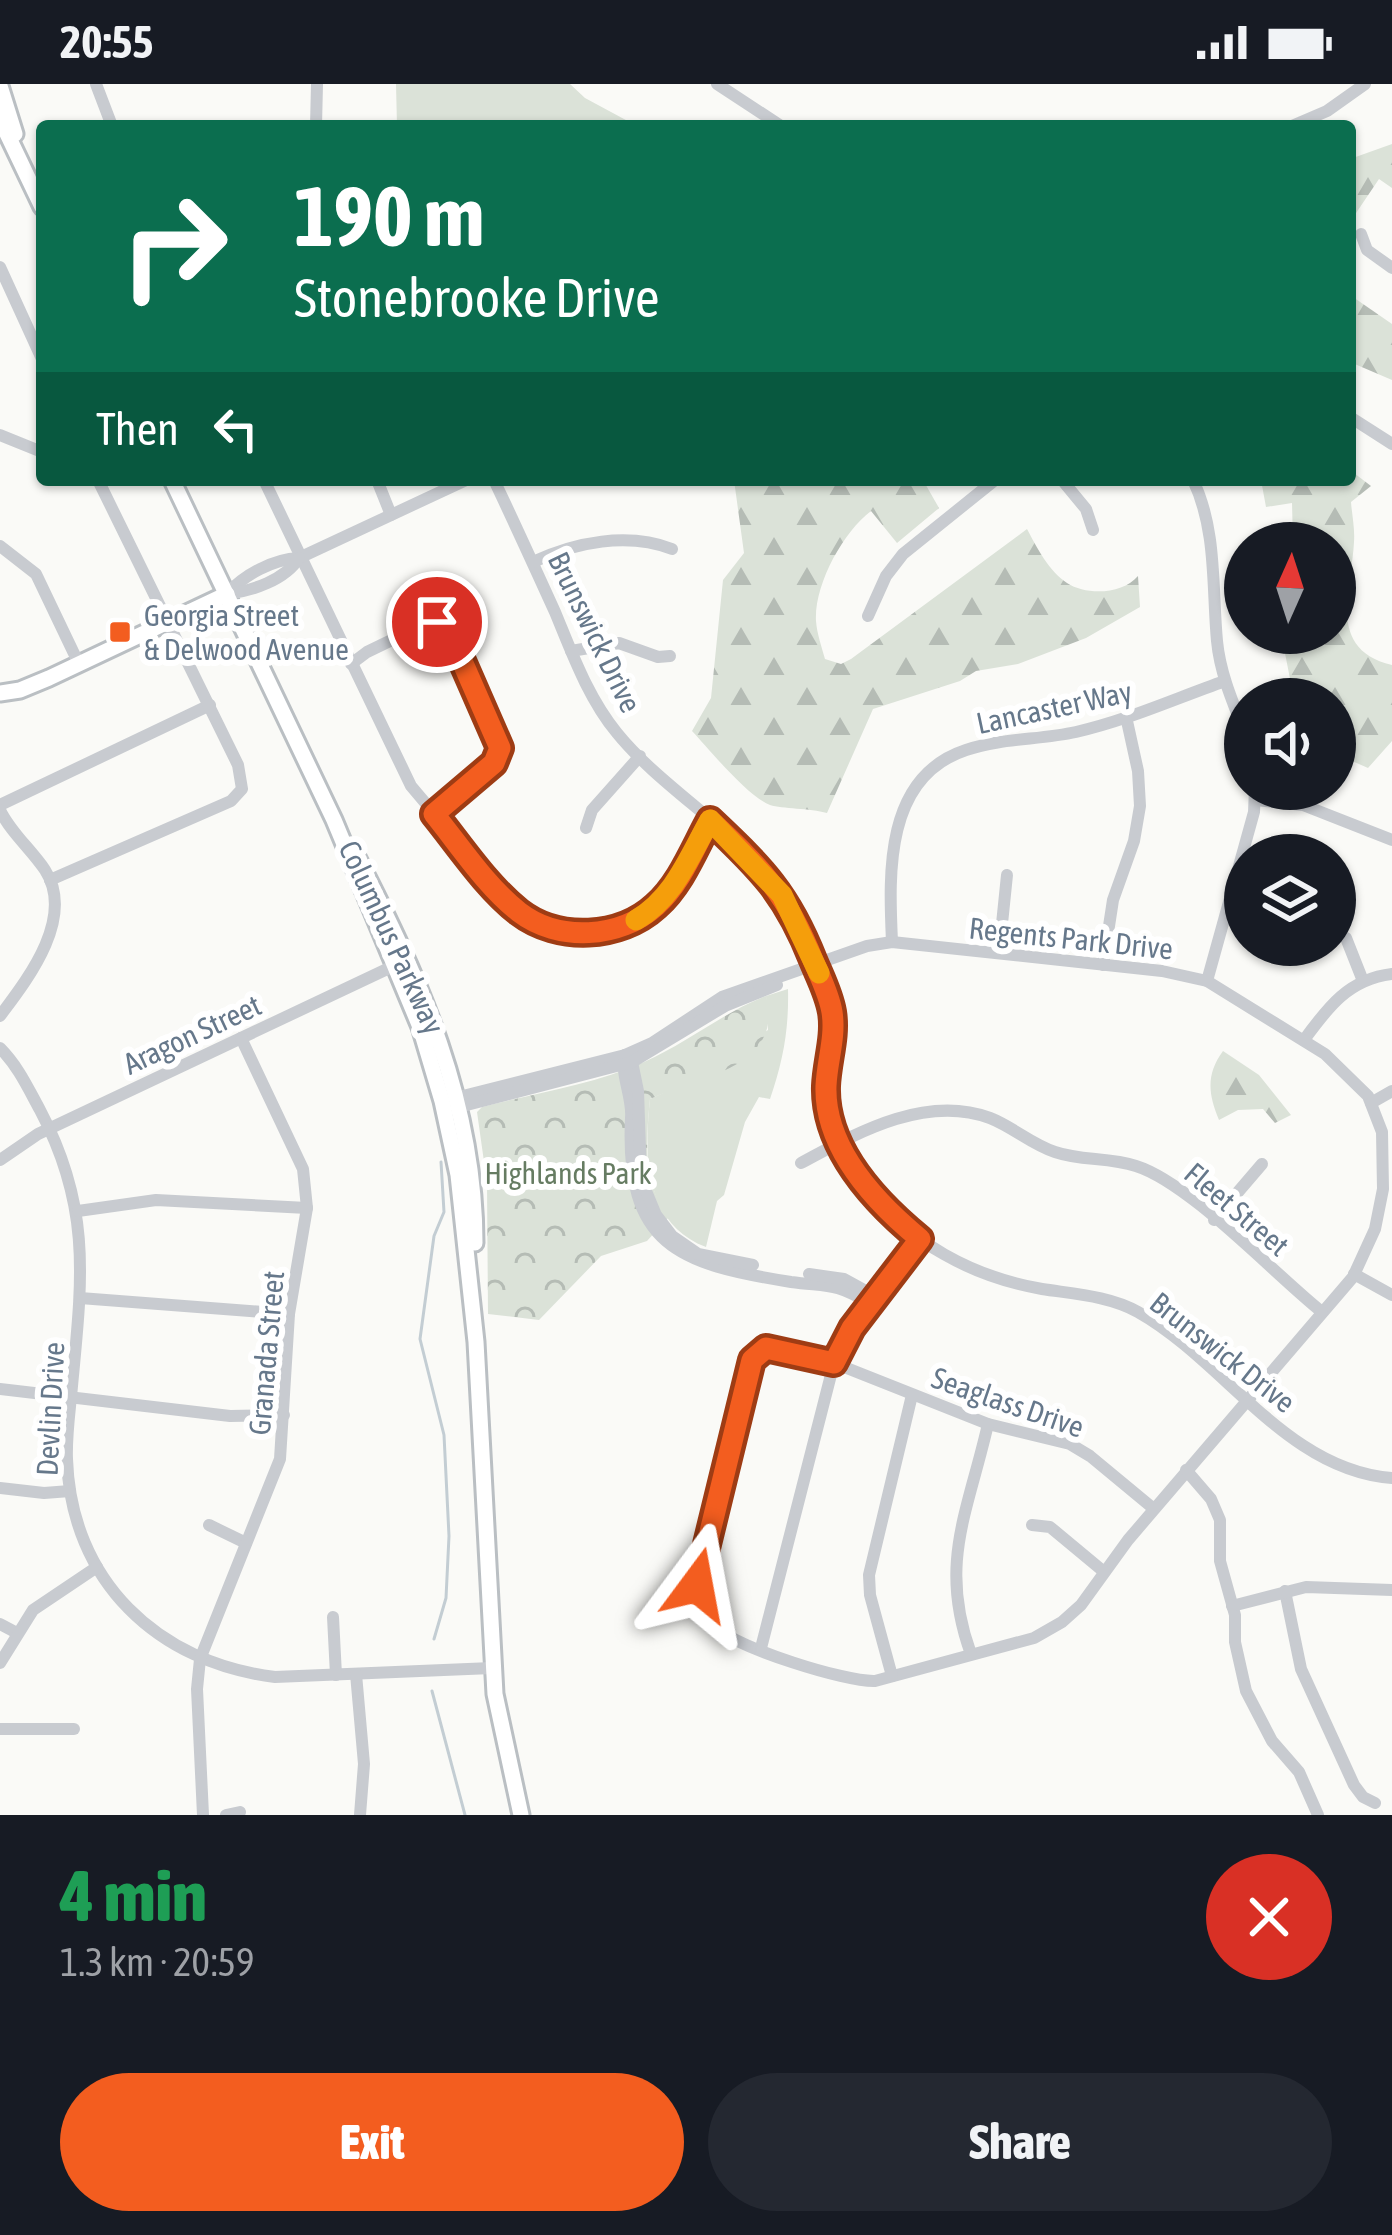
<!DOCTYPE html>
<meta charset="utf-8">
<style>
:root{--surface:#171b24;--page:#242831;--text:#f1f3f6;--muted:#9ea1a6;--accent:#f35d1f}
body{margin:0;font-family:"Asap Condensed",sans-serif;background:var(--page);color:var(--text);height:100vh;display:flex;flex-direction:column;font-size:45px;white-space:nowrap}
*{box-sizing:border-box;margin:0}
p{font-size:39px;color:var(--muted)}
.icon{flex:none;width:66px;height:66px;fill:none;stroke:currentColor;stroke-width:2;stroke-linecap:round;stroke-linejoin:round}
.map{position:relative;height:1731px;overflow:hidden}
.panel{display:flex;flex-direction:column;background:var(--surface);flex:1}
.panel>*{flex:none}
.guide{position:absolute;left:36px;top:36px;width:1320px;height:366px;border-radius:12px;box-shadow:0 3px 9px #0004;background:#0b6e4f;color:#fff;overflow:hidden}
.needle{width:78px;rotate:3deg}
.buttons{position:absolute;left:1224px;top:438px;display:grid;gap:24px}
.buttons a{display:grid;place-items:center;width:132px;height:132px;border-radius:50%;background:var(--surface);box-shadow:0 3px 9px #0004;font-size:60px}
.pin{position:absolute;display:grid;place-items:center;width:102px;height:102px;color:#fff;margin:-51px;border:6px solid #fff;border-radius:50%;box-shadow:0 3px 12px #0007}
.me{position:absolute;width:132px;margin:-66px;rotate:13deg;stroke-linejoin:round;filter:drop-shadow(0 0 9px #0008)}
.turn{display:flex;align-items:center;gap:42px;height:252px;padding:0 60px;font-size:54px}
.turn .icon{width:156px;height:156px;stroke-width:2.5}
.turn b{display:block;font-size:84px;line-height:102px}
.then{display:flex;align-items:center;height:114px;padding:0 60px;background:#0003;gap:24px;font-size:45px}
.round{display:grid;place-items:center;flex:none;width:126px;height:126px;border-radius:63px;background:var(--page)}
.headline{display:flex;align-items:center;justify-content:space-between;height:204px;padding:0 60px}
h1{font-size:72px;font-weight:800;line-height:90px;color:#1e9e55}
.action{display:flex;gap:24px;margin-top:auto;padding:24px 60px}
.action a{flex:1;height:138px;border-radius:72px;background:var(--accent);color:#fff;font-size:48px;font-weight:800;line-height:138px;text-align:center}
.action a+a{background:var(--page);color:var(--text)}
.status{display:flex;justify-content:space-between;align-items:center;height:84px;padding:0 60px;background:var(--surface);direction:ltr}
.status svg{height:33px;fill:currentColor}
.map>svg:first-child{display:block}
</style>
<div class="status"><b>20:55</b><svg viewBox="0 0 49 12"><path d="M0 12V9h3v3zM5 12V6h3v6zM10 12V3h3v9zM15 12V0h3v12zM26 1h20v11H26zM47 4h2v5h-2z"/></svg></div>
<div class="map">
<svg width="1392" height="1731" viewBox="0 0 1392 1731">
<defs>
<pattern id="forest-firs" width="22" height="20" patternUnits="userSpaceOnUse" patternTransform="scale(3)"><rect width="22" height="20" fill="#dbe2d8"/><path d="M5 1l3.5 6h-7zM16 11l3.5 6h-7z" fill="#b5bcb5"/></pattern>
<pattern id="park-crowns" width="20" height="18" patternUnits="userSpaceOnUse" patternTransform="scale(3)"><rect width="20" height="18" fill="#dbe2d8"/><path d="M2 6a3 3 0 1 1 6 0M12 15a3 3 0 1 1 6 0" fill="none" stroke="#b5bcb5"/></pattern>
</defs>
<rect width="100%" height="100%" fill="#fafaf7"/>
<g fill="#dbe2d8">
<path d="M396,0H570L585,14L637,42H397Z"/>
<path d="M788,905C789,946 783,977 770,1015L759,1013L745,1038L724,1111L717,1117L706,1163C644,1139 644,1071 650,1015L683,1000L768,946L766,912Z"/>
</g>
<g fill="url(#forest-firs)">
<path d="M1392,60V104L1379,95L1350,138V75Z"/>
<path d="M1350,211L1392,240V296L1350,278Z"/>
<path d="M1350,386L1371,402L1351,418C1352,431 1355,445 1354,458C1352,504 1325,565 1392,581V657L1368,684L1343,673L1338,685L1335,615H1294L1281,549H1335V459H1293L1292,419L1266,423L1261,396H1350Z"/>
<path d="M734,396H923L939,424L897,459L871,427C843,448 814,501 816,537C817,550 822,564 825,575L841,580L851,575L1027,445C1037,464 1049,487 1067,499C1087,512 1123,510 1138,492L1140,523L1086,554L1018,580L976,587L960,597L873,625L827,729C810,724 782,725 770,721C747,712 709,665 692,647L711,614L723,496L744,469Z"/>
<path d="M1223,967L1259,991L1291,1031L1275,1039L1263,1025L1238,1026L1219,1036C1208,1010 1206,990 1223,967Z"/>
</g>
<path fill="url(#park-crowns)" d="M766,912C785,984 698,993 650,1015C646,1057 642,1098 669,1133L647,1157L601,1172L539,1236L488,1230L487,1099L477,1028L482,1023C535,1009 593,1001 644,978C687,959 722,929 766,912Z"/>
<g fill="none" stroke-linecap="round" stroke-linejoin="round">
<g stroke="#c3cdd3" stroke-width="3">
<path d="M434,1555L446,1514L449,1452L444,1351L420,1255L434,1152L444,1128L441,1078"/>
<path d="M432,1607L465,1731"/>
</g>
<defs>
<g id="major">
<path d="M0,2L15,50"/>
<path d="M0,35L42,123"/>
<path d="M172,396L334,736L420,943L442,1017L458,1091L476,1258L495,1610L521,1731"/>
<path d="M0,609L20,606L49,594L227,510"/>
<path d="M357,773C420,896 475,1018 475,1159"/>
</g>
</defs>
<use href="#major" stroke="#babfc3" stroke-width="21"/>
<g stroke="#c8cbd0" stroke-width="12">
<path d="M96,0L112,42"/>
<path d="M717,0L781,42"/>
<path d="M316,42L317,0"/>
<path d="M1292,42L1327,27L1365,0"/>
<path d="M1361,150L1367,166L1392,184"/>
<path d="M0,183L42,275"/>
<path d="M1350,333L1392,360"/>
<path d="M0,351L42,368"/>
<path d="M264,396L411,702L515,825C567,861 636,855 674,802C688,782 698,758 710,736"/>
<path d="M377,396L391,431"/>
<path d="M494,396C515,440 535,484 555,528C572,569 588,614 617,649C669,713 754,754 794,830C810,861 832,904 834,940C835,958 828,976 827,994C823,1031 844,1073 866,1102C909,1159 973,1193 1042,1205C1074,1210 1110,1212 1138,1228C1225,1277 1286,1386 1392,1394"/>
<path d="M1062,396L1086,425L1093,446"/>
<path d="M1193,396C1217,446 1212,503 1217,557C1220,589 1233,619 1245,649"/>
<path d="M0,462L36,490L79,580"/>
<path d="M533,478C575,458 628,448 672,465"/>
<path d="M227,510C244,491 273,475 299,474L466,396"/>
<path d="M227,510C252,507 285,496 299,474"/>
<path d="M868,532L886,492L903,470L995,396"/>
<path d="M571,567L619,559L658,573L670,572"/>
<path d="M351,580L367,568L429,538H437L448,545L500,664L494,679L434,730"/>
<path d="M1256,716L1303,721L1392,756"/>
<path d="M0,721L210,621"/>
<path d="M0,726C11,749 31,765 45,786C76,834 27,896 0,932"/>
<path d="M586,744L592,726L640,672"/>
<path d="M50,796L231,717L242,705L238,681L98,396"/>
<path d="M1346,854L1363,897"/>
<path d="M892,858C889,790 884,693 966,666C1001,654 1040,656 1076,648C1128,636 1174,615 1225,597"/>
<path d="M999,869L1007,791"/>
<path d="M1103,881L1113,816L1134,757L1140,722L1138,687L1127,637"/>
<path d="M1207,897L1254,728L1255,705"/>
<path d="M1304,956C1328,923 1349,895 1392,890"/>
<path d="M0,964C18,982 28,1004 40,1026C92,1124 82,1196 72,1302C70,1326 66,1351 67,1375C71,1497 158,1579 275,1593L492,1584"/>
<path d="M625,971C620,992 633,1013 631,1034C625,1162 678,1180 791,1198C828,1203 834,1198 869,1219"/>
<path d="M625,971L632,978L638,1007L641,1095L656,1131L672,1152L698,1170L753,1181"/>
<path d="M451,1015L625,971L652,959L722,913L867,862L892,858L1162,887L1207,897L1325,970L1368,1012L1382,1048L1383,1105L1375,1145L1353,1193L1128,1456L1081,1521L1062,1538L1034,1554L875,1597C845,1598 738,1564 717,1544C702,1530 697,1513 698,1493L752,1276L766,1264L834,1279L988,1340L1070,1360L1090,1372L1154,1425"/>
<path d="M1371,1019L1392,1007"/>
<path d="M451,1025L632,978L725,922L777,901"/>
<path d="M0,1076L38,1050L402,878"/>
<path d="M801,1079C857,1049 925,1010 990,1034C1013,1043 1031,1060 1055,1068C1081,1077 1109,1073 1136,1082C1190,1099 1273,1189 1322,1228"/>
<path d="M78,1127L156,1116L307,1124"/>
<path d="M1214,1136L1262,1080"/>
<path d="M809,1190L844,1195L875,1212"/>
<path d="M1354,1190L1392,1211"/>
<path d="M80,1214L289,1230"/>
<path d="M0,1305L230,1332L284,1331"/>
<path d="M1186,1386L1211,1415L1220,1436V1477L1235,1531V1558L1246,1607L1272,1657L1299,1688L1318,1731"/>
<path d="M0,1404L44,1409L70,1407"/>
<path d="M209,1441L246,1459"/>
<path d="M1032,1441L1050,1443L1103,1487"/>
<path d="M1285,1507L1301,1585L1354,1701L1363,1713L1375,1719"/>
<path d="M1232,1522L1306,1503L1392,1506"/>
<path d="M333,1533L336,1591"/>
<path d="M0,1540L17,1549"/>
<path d="M761,1564L834,1279L852,1243L920,1155"/>
<path d="M971,1570C938,1480 968,1428 988,1340"/>
<path d="M0,1579L33,1526L97,1483"/>
<path d="M356,1590L364,1680L360,1731"/>
<path d="M892,1592L870,1511L869,1491L912,1311"/>
<path d="M0,1645H74"/>
<path d="M203,1731L197,1605L200,1575L280,1375L289,1230L307,1124L303,1085L241,954"/>
<path d="M226,1731L240,1728"/>
</g>
<use href="#major" stroke="#fff" stroke-width="15"/>
</g>
<g fill="none" stroke-linecap="round" stroke-linejoin="round">
<defs>
<path id="route" d="M437,538L448,545L500,664L494,679L434,730C460,762 486,802 519,828C558,858 620,855 656,822C681,800 694,765 710,736C762,785 787,810 813,876C820,893 829,910 832,928C836,953 827,977 826,1002C824,1064 875,1118 920,1155L852,1244L834,1279L766,1264L752,1276L697,1501"/>
</defs>
<use href="#route" stroke="#9e3c14" stroke-width="30"/>
<use href="#route" stroke="#f35d1f" stroke-width="21"/>
<path stroke="#f59e0b" stroke-width="21" d="M636,836C674,814 689,773 710,736L782,811L819,889"/>
</g>
<rect fill="#f35d1f" stroke="#fff" stroke-width="4.5" x="108" y="536" width="24" height="24" rx="6"/>
<g text-anchor="middle" dominant-baseline="central" stroke-width="12" stroke-linejoin="round" paint-order="stroke">
<g font-size="30" fill="#66788b" stroke="#fff" text-anchor="start">
<text x="144" y="531">Georgia Street<tspan x="144" dy="34">&amp; Delwood Avenue</tspan></text>
</g>
<g font-size="30" fill="#66788b" stroke="#fff">
<text transform="translate(595 548) rotate(64)">Brunswick Drive</text>
<text transform="translate(1054 623) rotate(-12)">Lancaster Way</text>
<text transform="translate(392 853) rotate(65)">Columbus Parkway</text>
<text transform="translate(1071 854) rotate(6)">Regents Park Drive</text>
<text transform="translate(192 950) rotate(-25)">Aragon Street</text>
<text transform="translate(1237 1125) rotate(40)">Fleet Street</text>
<text transform="translate(1223 1268) rotate(38)">Brunswick Drive</text>
<text transform="translate(266 1269) rotate(-85)">Granada Street</text>
<text transform="translate(1008 1318) rotate(19)">Seaglass Drive</text>
<text transform="translate(50 1325) rotate(-87)">Devlin Drive</text>
</g>
<g font-size="30" fill="#667c62" stroke="#fff">
<text x="568" y="1089">Highlands Park</text>
</g>
</g>
</svg>
<div class="buttons">
<a><svg class="needle" viewBox="-14 -14 28 28"><path d="M0-13l5 13h-10z" fill="#e53935"/><path d="M0 13l5-13h-10z" fill="#9ea1a6"/></svg></a>
<a><svg class="icon" aria-label="sound" viewBox="0 0 24 24"><path d="M4 9h4l5-4v14l-5-4H4zM17 9q2 3 0 6"/></svg></a>
<a><svg class="icon" aria-label="layers" viewBox="0 0 24 24"><path d="M12 4l9 5-9 5-9-5zM3 14l9 5 9-5"/></svg></a>
</div>
<div class="pin" style="left:437px;top:538px;background:#d93025"><svg class="icon" aria-label="arrive" viewBox="0 0 24 24"><path d="M6 21V4h12l-3 4 3 4H6"/></svg></div>
<svg class="me" style="left:697px;top:1501px" viewBox="-20 -20 40 40"><path d="M0-17L14 15 0 8-14 15z" fill="#f35d1f" stroke="#fff" stroke-width="4"/></svg>
<div class="guide">
<div class="turn"><svg class="icon" aria-label="right" viewBox="0 0 24 24"><path d="M7 20v-9h11M14 6l5 5-5 5"/></svg><div><b>190 m</b>Stonebrooke Drive</div></div>
<div class="then">Then<svg class="icon" aria-label="left" viewBox="0 0 24 24"><path d="M17 20v-9H6M10 6l-5 5 5 5"/></svg></div>
</div>
</div>
<section class="panel">
<div class="headline"><div><h1>4 min</h1><p>1.3 km · 20:59</p></div><a class="round" style="background:#d93025;color:#fff"><svg class="icon" aria-label="close" viewBox="0 0 24 24"><path d="M6 6l12 12M18 6L6 18"/></svg></a></div>
<div class="action"><a>Exit</a><a>Share</a></div>
</section>
